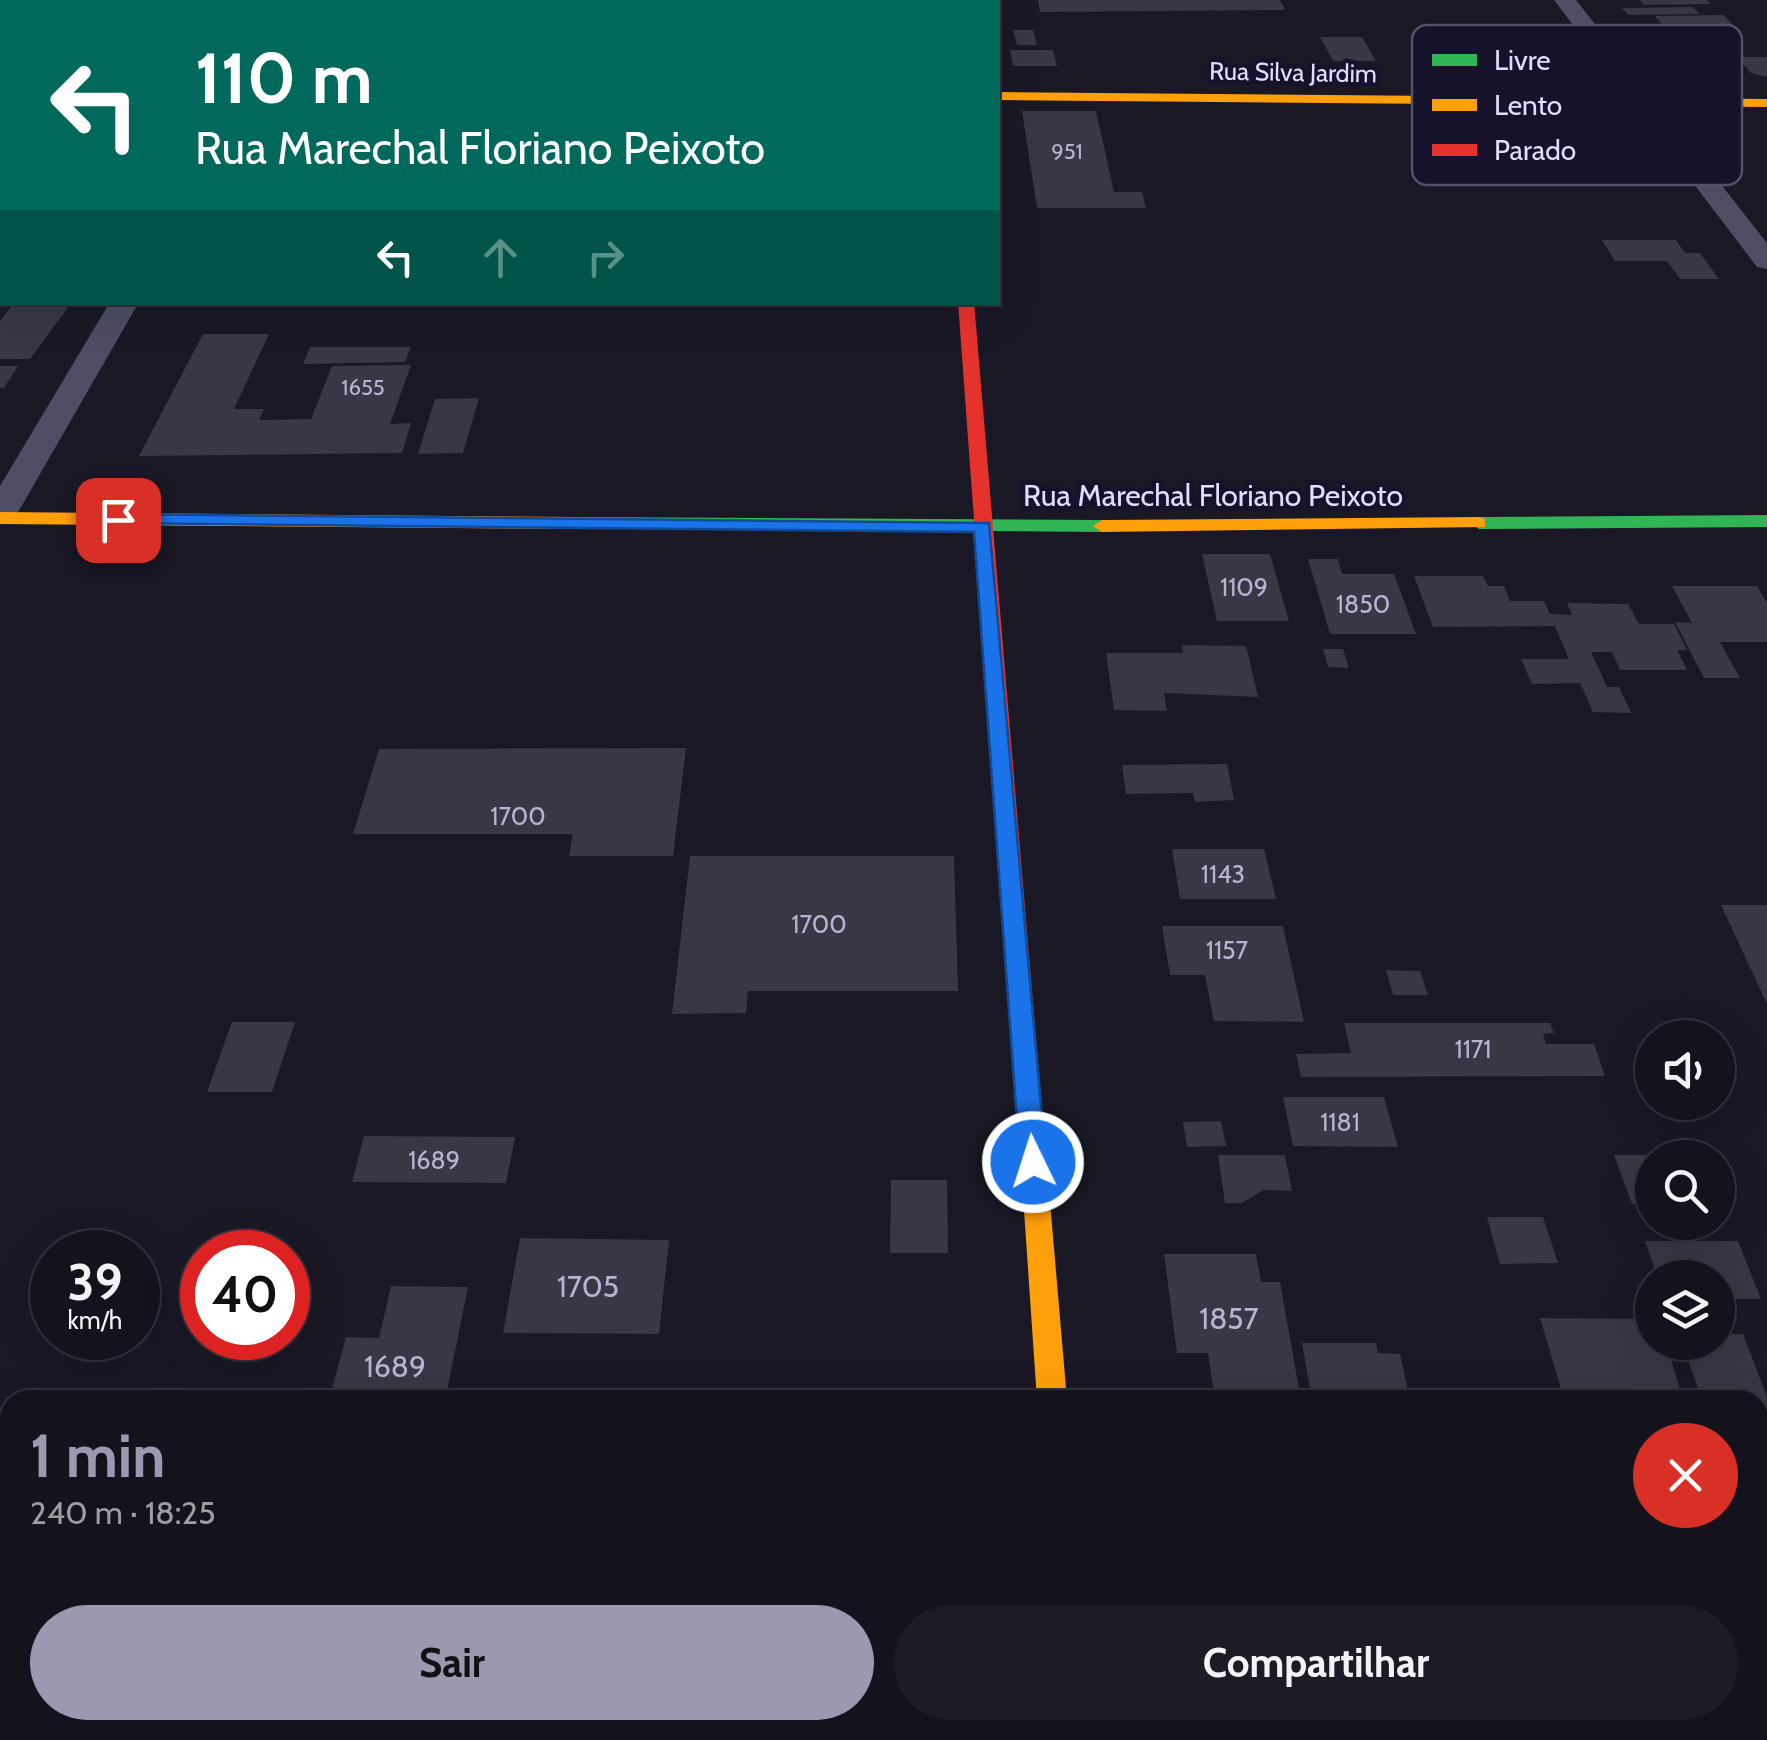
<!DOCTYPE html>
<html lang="pt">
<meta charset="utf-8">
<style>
:root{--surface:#14121c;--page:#1d1b25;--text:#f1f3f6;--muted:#9d9ea3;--line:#33323b;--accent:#9c98b2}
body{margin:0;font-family:Cabin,sans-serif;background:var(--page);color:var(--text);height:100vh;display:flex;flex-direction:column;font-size:38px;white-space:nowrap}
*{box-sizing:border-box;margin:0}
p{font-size:32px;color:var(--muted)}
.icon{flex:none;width:55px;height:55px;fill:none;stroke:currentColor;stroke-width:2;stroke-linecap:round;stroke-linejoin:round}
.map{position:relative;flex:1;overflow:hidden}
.drawer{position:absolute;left:0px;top:1390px;width:1768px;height:350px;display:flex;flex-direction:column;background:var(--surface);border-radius:30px 30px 0 0;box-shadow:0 10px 40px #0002,0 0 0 2px var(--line)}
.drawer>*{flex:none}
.top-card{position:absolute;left:0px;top:0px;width:1000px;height:305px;box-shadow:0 10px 40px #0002,0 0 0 2px var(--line);background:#00695c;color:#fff;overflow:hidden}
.tools{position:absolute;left:1635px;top:1020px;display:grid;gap:20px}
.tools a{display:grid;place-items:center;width:100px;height:100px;border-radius:50%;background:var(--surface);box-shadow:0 10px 40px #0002,0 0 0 2px var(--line);font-size:50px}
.speed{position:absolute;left:30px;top:1230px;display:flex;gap:20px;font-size:50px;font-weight:700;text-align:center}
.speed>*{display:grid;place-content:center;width:130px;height:130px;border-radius:50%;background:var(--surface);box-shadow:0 10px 40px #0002,0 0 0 2px var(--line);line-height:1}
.speed small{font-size:25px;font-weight:400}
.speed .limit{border:15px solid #d22;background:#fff;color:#111}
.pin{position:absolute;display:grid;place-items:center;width:85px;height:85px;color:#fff;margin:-42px;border-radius:20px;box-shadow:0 5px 15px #0006}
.me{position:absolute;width:110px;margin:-55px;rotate:356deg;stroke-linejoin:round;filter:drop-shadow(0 0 8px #0008)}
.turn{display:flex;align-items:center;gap:35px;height:210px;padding:0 30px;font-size:45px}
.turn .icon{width:130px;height:130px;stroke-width:2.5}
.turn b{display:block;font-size:70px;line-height:85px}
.lanes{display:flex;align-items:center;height:95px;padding:0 30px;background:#0003;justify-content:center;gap:50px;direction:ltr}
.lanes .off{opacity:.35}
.round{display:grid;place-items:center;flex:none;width:105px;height:105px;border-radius:52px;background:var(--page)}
.headline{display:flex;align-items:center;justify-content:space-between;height:170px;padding:0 30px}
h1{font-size:60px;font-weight:700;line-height:75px;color:var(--accent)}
.action{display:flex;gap:20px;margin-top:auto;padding:20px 30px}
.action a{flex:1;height:115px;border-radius:60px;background:var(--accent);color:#111;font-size:40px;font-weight:700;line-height:115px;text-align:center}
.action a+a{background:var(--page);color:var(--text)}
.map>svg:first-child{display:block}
</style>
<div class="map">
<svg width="1767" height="1740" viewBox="0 0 1767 1740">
<rect width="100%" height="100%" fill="#1a1825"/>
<g fill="#393646">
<path d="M1038,0H1280L1285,10L1040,12Z"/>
<path d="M1640,0H1707L1711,4L1644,5Z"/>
<path d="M1693,7L1699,14L1628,15L1622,8Z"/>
<path d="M1724,15L1738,31L1666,29L1655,16Z"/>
<path d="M1013,30H1033L1037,45H1017Z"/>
<path d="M1320,37H1362L1376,61H1333Z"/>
<path d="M1010,50H1053L1057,66H1013Z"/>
<path d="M1674,54H1726L1743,73H1697Z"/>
<path d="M1737,57H1767V77L1751,73Z"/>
<path d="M1022,111H1096L1114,192H1142L1146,208H1037Z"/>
<path d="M1602,240H1676L1685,253H1700L1719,279H1680L1667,261H1615Z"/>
<path d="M15,302H72L30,359H0V321Z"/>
<path d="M203,334H269L234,409H264L259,420L311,419L332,366L411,365L390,424L411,423L402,453L139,456Z"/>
<path d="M310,347H411L405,362L303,364Z"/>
<path d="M0,366H18L4,388H0Z"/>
<path d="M479,398L463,453L418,454L435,399Z"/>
<path d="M1202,554H1270L1289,621H1217Z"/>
<path d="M1308,559H1338L1342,574H1394L1416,634H1330Z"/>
<path d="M1414,576H1483L1488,586H1504L1510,601H1544L1550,614L1572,615L1567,603L1628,604L1639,624H1674L1687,650H1677L1687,670H1620L1612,652H1591L1607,687H1619L1631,713L1593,712L1580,683L1532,684L1521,659H1569L1555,626L1433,627Z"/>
<path d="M1672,586H1757L1767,603V642H1720L1740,678H1704L1675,622L1692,623Z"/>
<path d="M1182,645L1246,646L1258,697L1164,693L1167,711L1114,710L1106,653H1183Z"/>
<path d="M1323,649H1343L1349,668L1328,667Z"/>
<path d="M686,748L673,856H569L573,834H353L379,749Z"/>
<path d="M1227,764L1234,800L1195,802L1193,793L1126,794L1122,765Z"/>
<path d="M1172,849H1264L1276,899H1180Z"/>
<path d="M690,856H954L958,991H748L746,1013L672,1014Z"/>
<path d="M1721,905H1767V1004Z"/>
<path d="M1162,926H1283L1304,1022L1214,1021L1205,975H1170Z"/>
<path d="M1386,970L1420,971L1428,995H1393Z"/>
<path d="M232,1022H295L272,1092H207Z"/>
<path d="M1344,1023H1550L1554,1033L1543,1034L1546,1044H1594L1605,1076L1301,1077L1296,1054L1351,1053Z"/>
<path d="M1283,1097H1384L1398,1147L1293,1146Z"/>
<path d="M1221,1121L1226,1146L1187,1147L1183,1122Z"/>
<path d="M364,1136L515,1137L506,1183L352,1182Z"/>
<path d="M1218,1155H1285L1292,1191L1263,1190L1242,1203H1225Z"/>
<path d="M1614,1155H1652V1204H1632Z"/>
<path d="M891,1180H947L948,1253H890Z"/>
<path d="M1487,1217H1543L1558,1263L1500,1264Z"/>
<path d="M520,1238L669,1240L659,1334L503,1333Z"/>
<path d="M1645,1241H1738L1761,1299H1718V1278H1658Z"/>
<path d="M1164,1254H1256L1261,1282H1280L1301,1400H1215L1208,1353H1177Z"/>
<path d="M391,1286L468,1287L446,1396L331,1393L346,1337L379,1338Z"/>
<path d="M1540,1318L1652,1319V1342H1666L1683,1400H1603L1601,1393L1562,1392Z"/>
<path d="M1718,1334H1743L1767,1397V1426H1758V1400H1702L1682,1342H1718Z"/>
<path d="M1302,1343H1376L1378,1353L1400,1354L1410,1400H1312Z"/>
<path d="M637,1730H1016V1740H636Z"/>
</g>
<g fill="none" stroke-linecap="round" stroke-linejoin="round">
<g fill="#4f4d66" fill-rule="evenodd">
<path d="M933,0H955V2H934Z"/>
<path d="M1554,0H1576L1767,243V269L1757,267Z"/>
<rect x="0" y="85" width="2" height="14"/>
<path d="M110,302H139L17,514L12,521L0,524V486Z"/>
<rect x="0" y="1592" width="10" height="60"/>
<path d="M1758,1599L1767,1600V1660L1758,1659Z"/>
<path d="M1045,1730H1109L1110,1740H1046Z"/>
</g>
<g fill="#30b455" fill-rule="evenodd">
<path d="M1767,515V527L1479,529L1470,523L1479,517Z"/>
<path d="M573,517L1102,520L1111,526L1102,532L567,527V519Z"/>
</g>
<g fill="#ff9f0a" fill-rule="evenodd">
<path d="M998,92L1767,99V107L998,100Z"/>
<path d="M0,512L573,517L582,523L573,529L0,524Z"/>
<path d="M1479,517L1485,519V527L1102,532L1093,526L1102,520Z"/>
<path d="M1025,1040L1034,1043L1037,1050L1067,1400H1037L1013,1050L1016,1043Z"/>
</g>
<path fill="#e5322d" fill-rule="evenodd" d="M958,302H974L1037,1050L1034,1057L1025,1060L1016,1057L1013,1050Z"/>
</g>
<path fill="#1a73e8" stroke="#114b97" stroke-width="2.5" d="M118,514L989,523L1046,1162L1042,1170L1033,1174L1024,1170L1020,1162L974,532L112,523V516Z"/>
<g text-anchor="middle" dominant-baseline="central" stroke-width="9" stroke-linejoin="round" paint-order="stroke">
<g font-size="22" fill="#b8b3d0">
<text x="1067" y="151">951</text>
<text x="363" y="387">1655</text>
</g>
<g font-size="25" fill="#e2ddfe" stroke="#17122b">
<text transform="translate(1293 72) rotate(1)">Rua Silva Jardim</text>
</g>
<g font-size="25" fill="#b8b3d0">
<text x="1244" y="587">1109</text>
<text x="1363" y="604">1850</text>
<text x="518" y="816">1700</text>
<text x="1223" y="874">1143</text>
<text x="819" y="924">1700</text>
<text x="1227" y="950">1157</text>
<text x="1473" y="1049">1171</text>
<text x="1340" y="1122">1181</text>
<text x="434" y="1160">1689</text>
</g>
<g font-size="30" fill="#e2ddfe" stroke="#17122b">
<text x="1213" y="495">Rua Marechal Floriano Peixoto</text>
</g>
<g font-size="30" fill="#b8b3d0">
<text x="588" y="1286">1705</text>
<text x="1229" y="1318">1857</text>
<text x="395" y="1366">1689</text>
</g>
</g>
<rect x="1412" y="25" width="330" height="160" rx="15" fill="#17122b" stroke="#544f6a" stroke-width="2.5"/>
<rect x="1432" y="54" width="45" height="12" fill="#30b455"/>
<rect x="1432" y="99" width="45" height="12" fill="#ff9f0a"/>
<rect x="1432" y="144" width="45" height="12" fill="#e5322d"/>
<g font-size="28" fill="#e2ddfe">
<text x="1494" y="70">Livre</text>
<text x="1494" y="115">Lento</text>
<text x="1494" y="160">Parado</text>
</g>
</svg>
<div class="tools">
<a><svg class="icon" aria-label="sound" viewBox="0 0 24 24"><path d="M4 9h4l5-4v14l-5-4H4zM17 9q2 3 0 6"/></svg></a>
<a><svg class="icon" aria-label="search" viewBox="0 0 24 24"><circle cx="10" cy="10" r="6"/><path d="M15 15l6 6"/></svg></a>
<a><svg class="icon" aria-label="layers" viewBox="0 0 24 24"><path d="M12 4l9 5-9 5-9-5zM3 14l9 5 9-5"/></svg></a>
</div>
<div class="speed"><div>39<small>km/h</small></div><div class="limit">40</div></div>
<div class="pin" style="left:118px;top:520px;background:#d93025"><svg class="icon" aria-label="arrive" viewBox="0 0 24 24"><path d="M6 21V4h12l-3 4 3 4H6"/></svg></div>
<svg class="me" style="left:1033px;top:1162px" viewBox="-20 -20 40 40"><circle r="17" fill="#1a73e8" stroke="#fff" stroke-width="3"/><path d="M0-11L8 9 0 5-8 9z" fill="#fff"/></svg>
<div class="top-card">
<div class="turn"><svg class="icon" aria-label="left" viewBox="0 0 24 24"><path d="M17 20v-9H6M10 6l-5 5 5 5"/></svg><div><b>110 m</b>Rua Marechal Floriano Peixoto</div></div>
<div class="lanes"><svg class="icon" aria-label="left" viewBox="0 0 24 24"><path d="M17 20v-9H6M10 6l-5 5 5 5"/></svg><svg class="icon off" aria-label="ahead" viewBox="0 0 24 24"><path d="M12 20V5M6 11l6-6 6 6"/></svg><svg class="icon off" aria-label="right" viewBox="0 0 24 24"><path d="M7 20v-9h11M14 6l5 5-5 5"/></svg></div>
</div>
<section class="drawer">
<div class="headline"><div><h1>1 min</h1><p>240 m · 18:25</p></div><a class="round" style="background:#d93025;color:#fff"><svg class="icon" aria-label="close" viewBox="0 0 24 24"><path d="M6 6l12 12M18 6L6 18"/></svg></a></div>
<div class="action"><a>Sair</a><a>Compartilhar</a></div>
</section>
</div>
